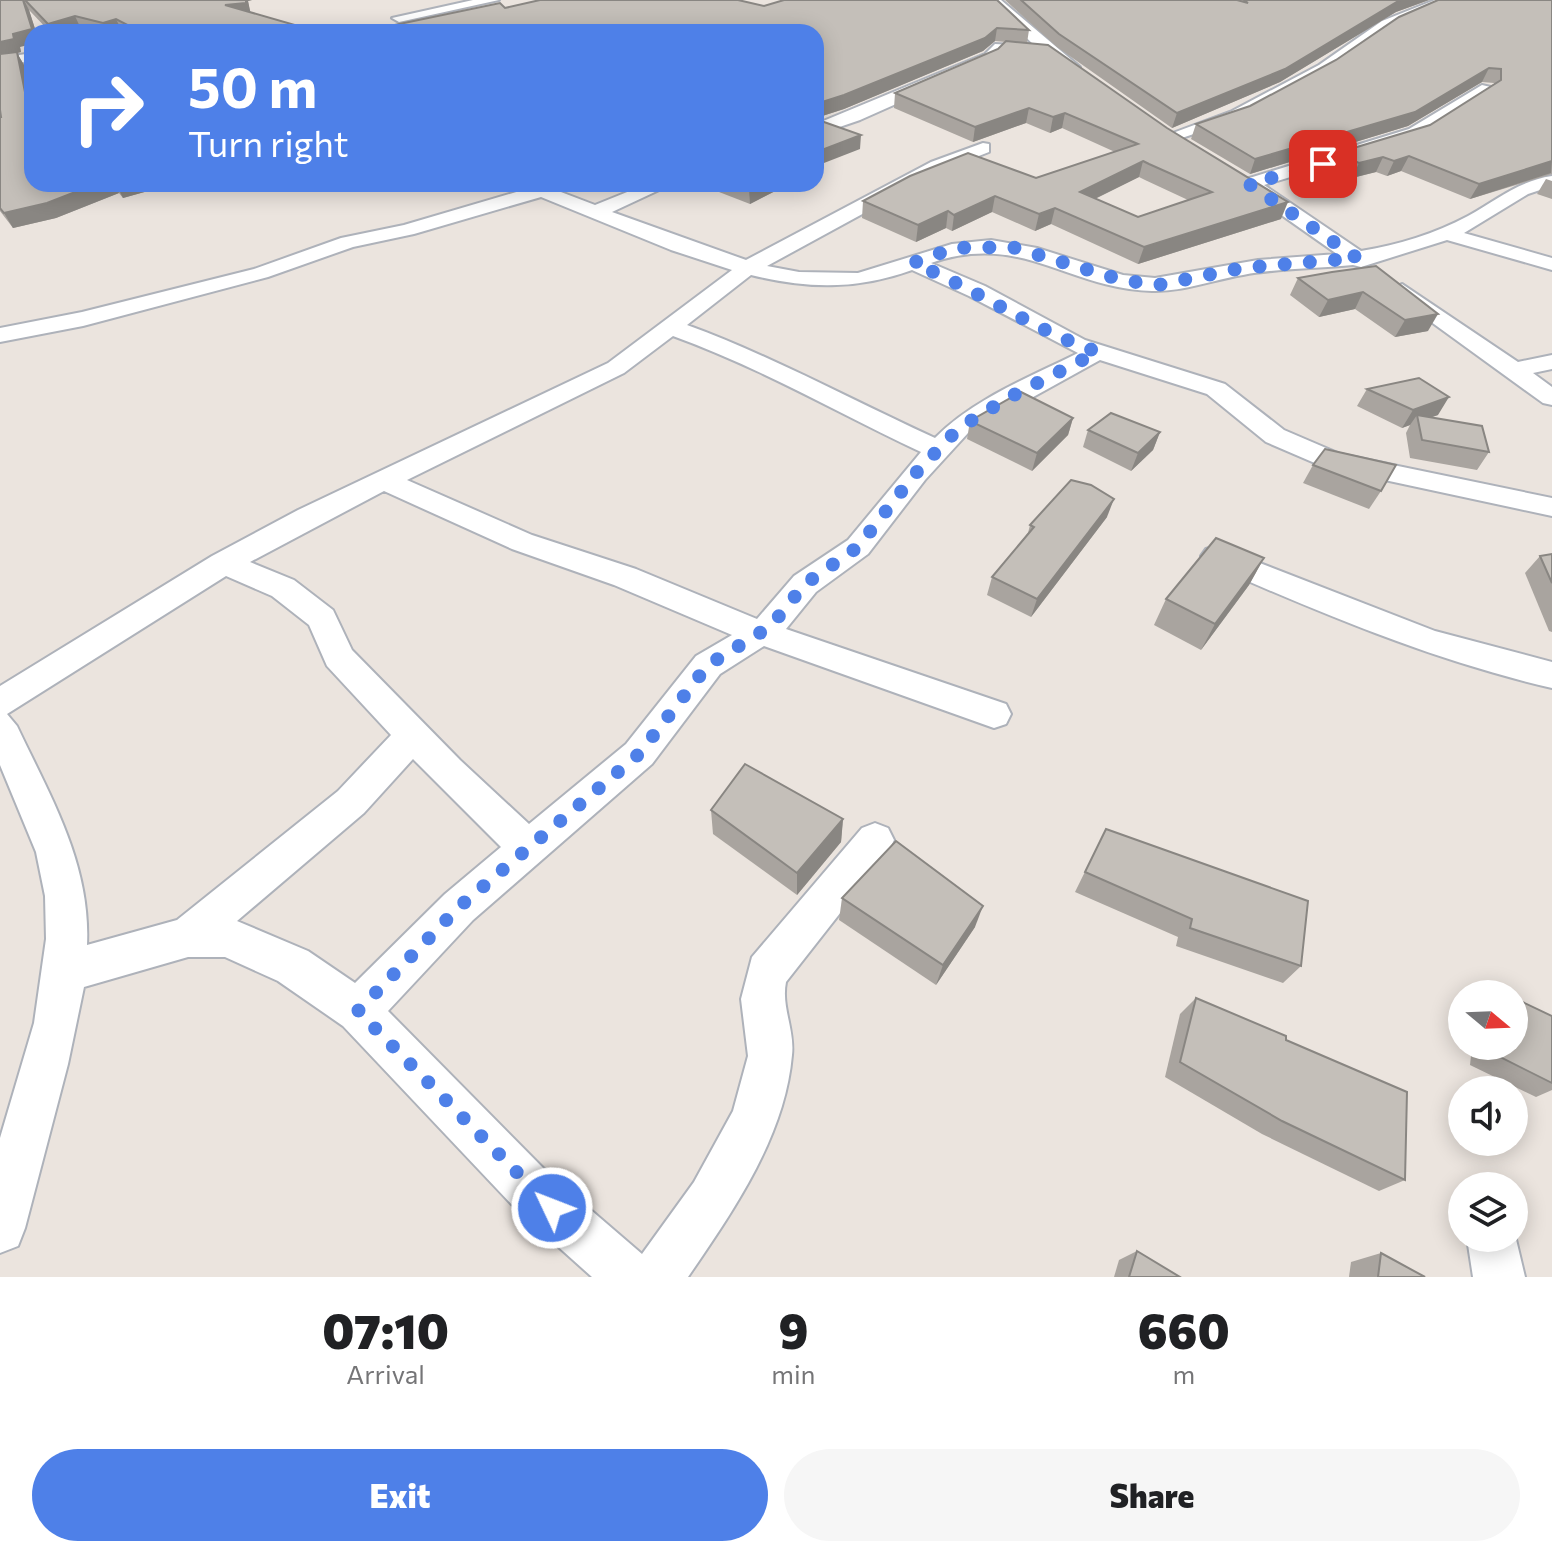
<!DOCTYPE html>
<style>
:root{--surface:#fff;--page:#f6f6f6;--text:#202124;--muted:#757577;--accent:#4e80e8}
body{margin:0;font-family:Commissioner,sans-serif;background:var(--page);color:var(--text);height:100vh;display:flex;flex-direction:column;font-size:30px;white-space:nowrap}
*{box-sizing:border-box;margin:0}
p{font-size:26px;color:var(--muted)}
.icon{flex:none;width:44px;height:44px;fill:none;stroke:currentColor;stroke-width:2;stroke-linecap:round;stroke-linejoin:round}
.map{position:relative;height:1277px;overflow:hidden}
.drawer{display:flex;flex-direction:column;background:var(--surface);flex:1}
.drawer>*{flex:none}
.top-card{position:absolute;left:24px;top:24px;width:800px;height:168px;border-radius:24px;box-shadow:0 4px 20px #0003;background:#4e80e8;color:#fff;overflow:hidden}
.needle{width:52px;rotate:109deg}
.controls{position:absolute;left:1448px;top:980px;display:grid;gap:16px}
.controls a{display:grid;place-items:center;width:80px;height:80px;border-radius:50%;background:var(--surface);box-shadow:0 4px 20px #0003;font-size:40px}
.pin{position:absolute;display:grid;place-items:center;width:68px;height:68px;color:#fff;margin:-34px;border-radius:16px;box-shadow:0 4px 12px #0006}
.me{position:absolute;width:88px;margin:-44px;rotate:313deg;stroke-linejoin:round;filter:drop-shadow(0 0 6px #0008)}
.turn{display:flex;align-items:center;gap:28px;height:168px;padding:0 32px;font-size:36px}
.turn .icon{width:104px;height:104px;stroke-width:2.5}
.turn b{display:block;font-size:56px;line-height:68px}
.eta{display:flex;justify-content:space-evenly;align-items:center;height:136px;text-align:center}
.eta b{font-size:48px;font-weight:800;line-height:56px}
.primary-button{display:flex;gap:16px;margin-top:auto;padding:16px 32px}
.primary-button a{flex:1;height:92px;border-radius:48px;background:var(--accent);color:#fff;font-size:32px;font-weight:800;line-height:92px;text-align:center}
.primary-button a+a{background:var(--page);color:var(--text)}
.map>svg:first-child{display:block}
</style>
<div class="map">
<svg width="1552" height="1277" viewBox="0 0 1552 1277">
<rect width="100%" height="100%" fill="#ebe4de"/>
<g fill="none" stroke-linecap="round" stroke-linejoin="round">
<defs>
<g id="minor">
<path d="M473,0H499L399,22L392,18Z"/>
<path d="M987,0H1001L1080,67V73H1070L1044,54L1003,52L995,60L860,120L816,135V124L985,54L995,44L1035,46Z"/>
<path d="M1435,0H1452L1392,27L1329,71L1244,117L1170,142L1162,137L1232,111L1319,65L1382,21Z"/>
<path d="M32,53V61L0,66V58Z"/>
<path d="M1482,85L1495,88L1421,137L1264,185L1361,251C1398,245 1434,234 1468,216C1497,200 1518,181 1552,176V186L1528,194L1464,233L1552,258V270L1447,240L1361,267L1353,265C1316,269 1279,268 1243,275C1212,280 1183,292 1152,291C1068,289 1021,231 931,263L985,286L1085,340L1225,384L1284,430L1340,454L1552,498V516L1324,467L1266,442L1207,394L1100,360L968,433L925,480L868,554L816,592L786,629L1006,704L1011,714L1006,724L994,728L764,646L720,674L652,764L473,920L388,1011L549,1174L642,1254L694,1182L733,1111L748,1056L741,999L752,957L862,828L875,823L888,828L894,840L888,852L786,982C781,1007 795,1030 792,1055C785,1137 733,1211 688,1277H592L515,1208L343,1026L278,981L225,957H188L84,987L68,1064L25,1228L18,1246L0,1253V1138L34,1023L46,939L45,896L36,852L0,765V686L212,556L298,510L608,363L732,270L671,250L541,197L414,234L353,247L268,277L83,326L0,342V328L82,312L254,269L341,238L404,225L523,190L514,184H540L595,205L647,184H672L612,212L746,260L931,162L983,143L989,144V152L943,170L767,266L799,272L858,273L952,244L991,240L1037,248L1123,275L1155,278L1258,260L1337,254L1243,188V180L1409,129ZM912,270L969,296L1078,353C1030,377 973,399 935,438C852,400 772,356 687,325L751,275C807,289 857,290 912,270ZM673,336C759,367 838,413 921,452L848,540L794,576L757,619L636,569L532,535L407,480L624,373ZM384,491L512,549L614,585L732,635L696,656L626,744L529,824L460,760L352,650L333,610L294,580L250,562ZM226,576L272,596L309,625L327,666L391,735L338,791L177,920L87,945C91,864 50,796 17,726L7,714ZM413,759L501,847L445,894L355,983L308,951L237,921L364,813Z"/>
<path d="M190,184H210L201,190Z"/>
<path d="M1402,284L1518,362L1552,355V369L1533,373L1552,387V405L1543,403L1394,295L1391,290Z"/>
<path d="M1216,546L1435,631L1552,662V688C1431,660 1319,612 1206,563L1201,556L1206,549Z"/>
<path d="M1514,1231L1525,1277H1473L1467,1238H1514Z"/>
</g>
</defs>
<use href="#minor" stroke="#aeb2ba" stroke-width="4"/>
<use href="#minor" fill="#fff" fill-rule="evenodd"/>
</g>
<g fill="#a9a49f" fill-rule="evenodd">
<path d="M0,0H252L248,1L250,12L319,32H94L81,29L71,32H50L29,10L36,32H32L20,47L21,52L17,53L24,65L30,96L32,184H173L123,198L119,193L56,218L13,228L0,211V117H1Z"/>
<path d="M1005,0H1429L1396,12L1280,82L1172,128L1057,47Z"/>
<path d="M1552,0V174L1470,199L1401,171L1387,176L1376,172L1352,178L1331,168L1337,153L1430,125L1494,84V83L1482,82L1408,126L1250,174L1191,139L1196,124L1250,106L1336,60Z"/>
<path d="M764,6L1029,30L1027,43L1012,42L1281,219L1138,264L1051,224L1035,231L992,212L952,231L946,228L916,242L862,218L863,201L1036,178L1115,152L1062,128L1050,133L1026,123L973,142L894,108L895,93L998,49L1006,42L995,41L983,51L844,109L816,118V32L505,8ZM1139,177L1145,180L1188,200L1138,217L1095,199Z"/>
<path d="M1546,179L1552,181V199L1537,194Z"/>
<path d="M718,184H789L750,204L719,192Z"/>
<path d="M1332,272L1428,331L1395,337L1355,309L1319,317L1290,295L1298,278Z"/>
<path d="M1367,389L1438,415L1431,417L1489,452L1477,470L1410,458L1406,433L1410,425L1402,428L1357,406Z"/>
<path d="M1073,418L1068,435L1032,471L967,439L970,421Z"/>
<path d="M1088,430L1160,432L1153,450L1131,471L1083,447Z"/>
<path d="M1313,465L1381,491L1369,509L1303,483Z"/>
<path d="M1107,517L1031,617L987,595L992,577L1028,533L1030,525Z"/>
<path d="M1552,554V632L1549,631L1525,573L1540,556Z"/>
<path d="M1264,558L1249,585L1201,650L1154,625L1166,599Z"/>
<path d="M711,810L843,819L841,842L797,895L713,834Z"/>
<path d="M1106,829L1301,966L1283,983L1176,946L1178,937L1075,892Z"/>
<path d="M842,898L975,927L936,985L839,920Z"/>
<path d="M1196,998L1286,1040L1405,1180L1379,1191L1262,1134L1165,1077L1180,1014Z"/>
<path d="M1552,1016V1090L1536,1097L1470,1065L1472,1046H1514Z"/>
<path d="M1137,1251L1180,1277H1114L1119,1260Z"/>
<path d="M1381,1253L1425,1277H1349L1351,1262Z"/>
</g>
<g fill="#898682">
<path d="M24,0L29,10L36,32H32V44L20,47L21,52L17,53L24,65L32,109L0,57V42Z"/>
<path d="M246,0H252L248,1L251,15L225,5Z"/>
<path d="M1400,0H1429L1396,12L1280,82L1172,128L1177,113Z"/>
<path d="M75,16L81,29L71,32H53L48,24Z"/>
<path d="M116,19L122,31L107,32L103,23Z"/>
<path d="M997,28L995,41L983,51L844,109L816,118V104Z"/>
<path d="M1489,68L1482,82L1408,126L1250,174L1255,159Z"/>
<path d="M1029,108L1026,123L973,142L975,127Z"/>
<path d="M1065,113L1062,128L1050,133L1053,117Z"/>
<path d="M861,135L860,149L824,163V166L816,170V156L822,150Z"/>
<path d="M1409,156L1401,171L1387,176L1394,161Z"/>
<path d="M1383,157L1376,172L1352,178L1359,163Z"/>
<path d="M1143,161L1139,177L1076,208L1080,192Z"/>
<path d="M1552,161L1551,173L1470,199L1479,184Z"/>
<path d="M96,184H114L119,193L56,218L13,228L4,213Z"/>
<path d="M116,184H173L123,198Z"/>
<path d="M760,184H789L750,204L749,189Z"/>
<path d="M995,196L992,212L952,231L954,215Z"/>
<path d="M1288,202L1281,219L1138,264L1144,247Z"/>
<path d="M1055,208L1051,224L1035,231L1039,214Z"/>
<path d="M948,211L946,228L916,242L918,225Z"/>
<path d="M1363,292L1355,309L1319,317L1328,300Z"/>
<path d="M1438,314L1428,331L1395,337L1405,320Z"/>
<path d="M1449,397L1438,415L1418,422L1417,415L1410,425L1402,428L1413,410Z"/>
<path d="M1073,418L1068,435L1032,471L1037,453Z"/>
<path d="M1160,432L1153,450L1131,471L1138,453Z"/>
<path d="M1114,499L1107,517L1031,617L1037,599Z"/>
<path d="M1264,558L1249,585L1201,650L1215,624Z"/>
<path d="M843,819L841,842L797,895V873Z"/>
<path d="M983,906L975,927L936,985L943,965Z"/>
</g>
<g fill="#c4bfb9" stroke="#898682" stroke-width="2" fill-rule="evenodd">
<path d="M0,0H23L32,29L13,34L14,39L0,42Z"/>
<path d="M25,0H246V3L225,5L319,32H141L116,19L103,23L75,16L48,24Z"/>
<path d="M540,0H738L764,6L784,0H997L1029,30L997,28L985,38L844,95L816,104V32H361L500,3L505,8Z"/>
<path d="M1021,0H1237L1248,3L1244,0H1400L1285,69L1177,113L1059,34Z"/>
<path d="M1438,0H1552V161L1479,184L1409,156L1394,161L1383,157L1359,163L1337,153L1430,125L1501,80V69L1489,68L1415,112L1255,159L1196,124L1250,106L1336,60L1399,17Z"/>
<path d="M1006,41L1048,45L1167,128L1288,202L1144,247L1055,208L1039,214L995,196L954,215L948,211L918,225L863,201L910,176L968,153L1036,178L1138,144L1065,113L1053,117L1029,108L975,127L895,93L998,49ZM1143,161L1149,164L1212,192L1138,217L1080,192Z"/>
<path d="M17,52L26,97L32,96V184H96L47,203L4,213L0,208V117H1L0,110V54Z"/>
<path d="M824,122L861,135L822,150L824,152L816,156V124Z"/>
<path d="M735,184H760L749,189Z"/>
<path d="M1376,266L1438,314L1405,320L1363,292L1328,300L1298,278L1332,272Z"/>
<path d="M1419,378L1449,397L1413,410L1367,389Z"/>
<path d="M1021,392L1073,418L1037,453L970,421Z"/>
<path d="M1111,413L1160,432L1138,453L1088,430Z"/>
<path d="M1417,415L1482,426L1489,452L1422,440Z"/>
<path d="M1325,449L1396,465L1381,491L1313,465Z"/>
<path d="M1071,480L1091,485L1114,499L1037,599L992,577L1034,527L1030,525Z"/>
<path d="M1216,538L1264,558L1215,624L1166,599Z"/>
<path d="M1552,554V583L1540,556Z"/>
<path d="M745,764L843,819L797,873L711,810Z"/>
<path d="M1106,829L1308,901L1301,966L1190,928L1192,919L1085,872Z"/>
<path d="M896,841L983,906L943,965L842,898Z"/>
<path d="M1495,989L1506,994H1495Z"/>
<path d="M1196,998L1286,1036V1040L1407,1092L1405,1180L1282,1121L1180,1062Z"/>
<path d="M1514,998L1552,1016V1083L1492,1053V1046H1514Z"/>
<path d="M1137,1251L1180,1277H1129Z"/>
<path d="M1381,1253L1425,1277H1378Z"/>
</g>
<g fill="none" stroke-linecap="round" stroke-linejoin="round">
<path stroke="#4e80e8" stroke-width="14" stroke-dasharray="0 25.2" d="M552,1208L358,1011L459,907L639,754L708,665L771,626L805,584L858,547L915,474L959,428L1010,397L1098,352C1035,331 976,289 913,263L954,248L1012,247L1122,280L1158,285L1242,268L1357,258L1249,184L1323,164"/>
</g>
</svg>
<div class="controls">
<a><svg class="needle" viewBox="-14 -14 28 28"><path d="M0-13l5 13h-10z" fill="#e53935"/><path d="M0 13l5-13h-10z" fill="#757577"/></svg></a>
<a><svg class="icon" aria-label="sound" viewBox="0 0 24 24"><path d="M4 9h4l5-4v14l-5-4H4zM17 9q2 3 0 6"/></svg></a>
<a><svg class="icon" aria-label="layers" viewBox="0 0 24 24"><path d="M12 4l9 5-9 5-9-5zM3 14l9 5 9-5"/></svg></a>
</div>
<div class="pin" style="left:1323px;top:164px;background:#d93025"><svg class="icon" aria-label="arrive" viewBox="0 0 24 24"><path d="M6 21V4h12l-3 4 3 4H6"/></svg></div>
<svg class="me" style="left:552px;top:1208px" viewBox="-20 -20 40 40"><circle r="17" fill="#4e80e8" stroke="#fff" stroke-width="3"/><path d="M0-11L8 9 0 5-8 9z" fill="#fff"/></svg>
<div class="top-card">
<div class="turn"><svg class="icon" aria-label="right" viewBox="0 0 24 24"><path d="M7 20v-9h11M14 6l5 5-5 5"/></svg><div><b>50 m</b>Turn right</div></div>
</div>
</div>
<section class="drawer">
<div class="eta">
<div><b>07:10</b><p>Arrival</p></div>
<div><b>9</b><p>min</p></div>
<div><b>660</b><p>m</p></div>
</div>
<div class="primary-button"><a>Exit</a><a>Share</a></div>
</section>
